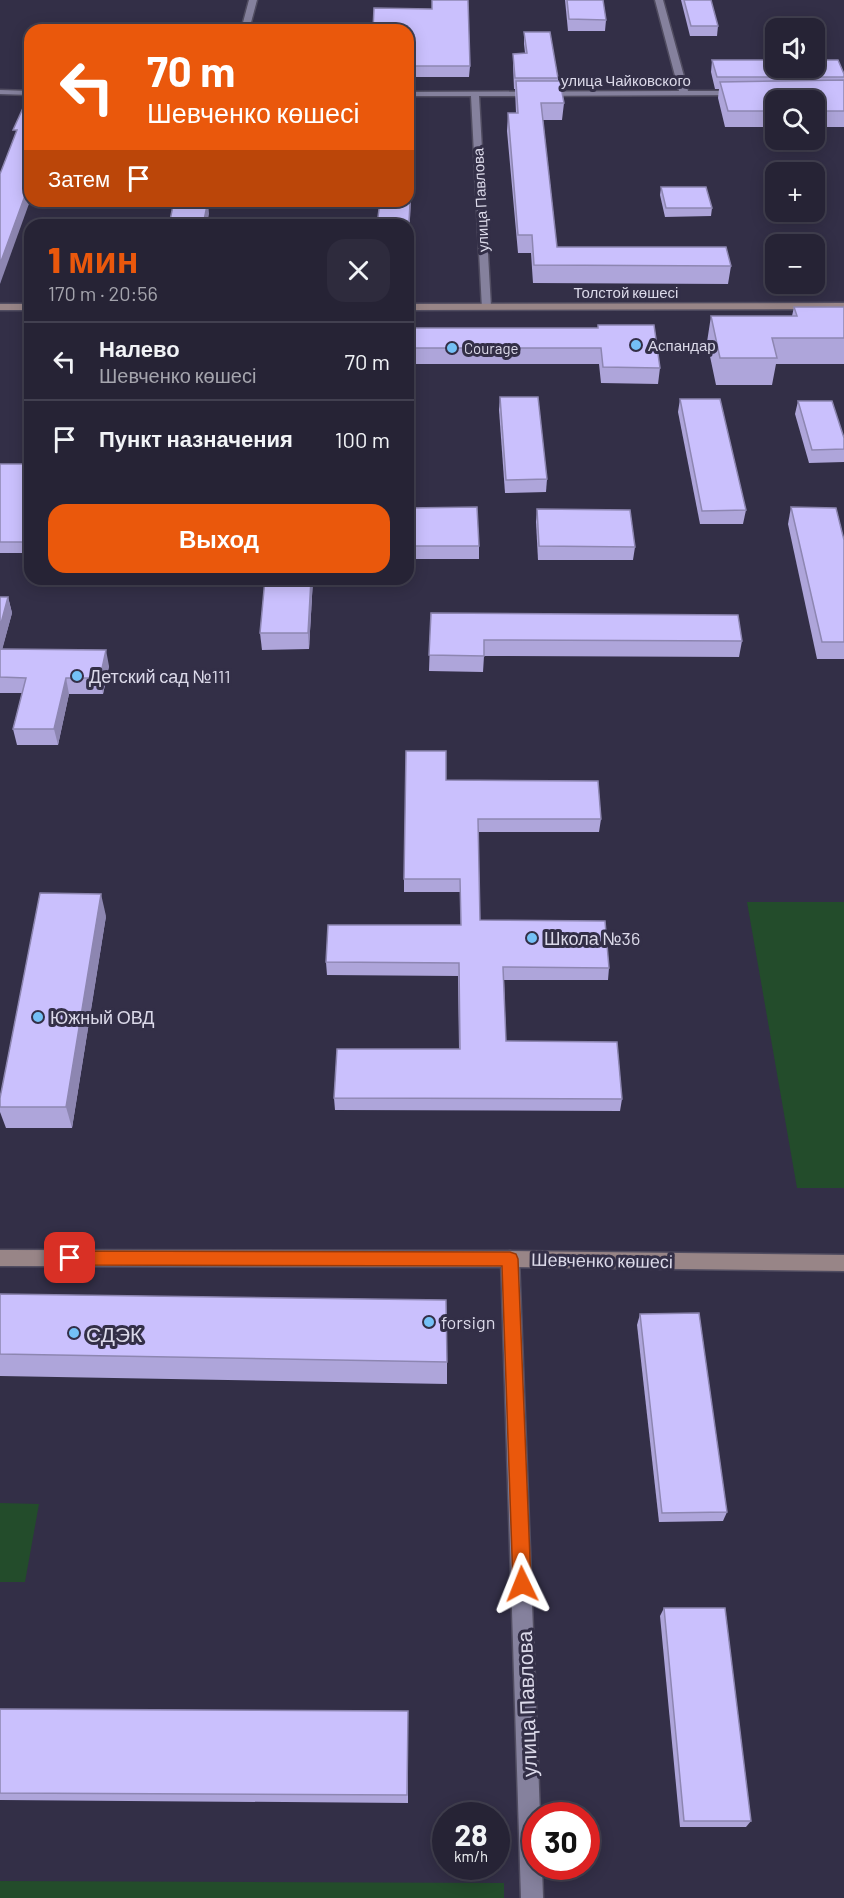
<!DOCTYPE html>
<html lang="ru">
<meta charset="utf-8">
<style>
:root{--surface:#262335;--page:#2e2b3d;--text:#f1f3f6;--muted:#a4a4ad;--line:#424050;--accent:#ea580c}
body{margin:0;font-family:Barlow,sans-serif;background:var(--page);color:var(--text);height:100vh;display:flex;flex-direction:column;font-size:22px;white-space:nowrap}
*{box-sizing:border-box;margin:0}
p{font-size:20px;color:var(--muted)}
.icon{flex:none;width:33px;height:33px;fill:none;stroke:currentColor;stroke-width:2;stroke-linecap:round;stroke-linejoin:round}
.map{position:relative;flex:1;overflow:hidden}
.panel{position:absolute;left:24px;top:219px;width:390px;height:366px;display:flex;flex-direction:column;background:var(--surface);border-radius:18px;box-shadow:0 3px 15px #0003,0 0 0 2px var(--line)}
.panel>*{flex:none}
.hud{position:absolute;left:24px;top:24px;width:390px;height:183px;border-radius:18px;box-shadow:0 3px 15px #0003,0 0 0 2px var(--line);background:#ea580c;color:#fff;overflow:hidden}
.buttons{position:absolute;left:765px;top:18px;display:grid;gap:12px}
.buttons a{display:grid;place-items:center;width:60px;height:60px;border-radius:12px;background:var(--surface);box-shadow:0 3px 15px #0003,0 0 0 2px var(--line);font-size:30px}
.speed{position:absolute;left:432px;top:1802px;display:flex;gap:12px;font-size:30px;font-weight:700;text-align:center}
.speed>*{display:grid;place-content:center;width:78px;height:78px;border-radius:50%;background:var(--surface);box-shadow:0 3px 15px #0003,0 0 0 2px var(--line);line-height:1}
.speed small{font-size:15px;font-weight:400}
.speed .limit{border:9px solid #d22;background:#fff;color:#111}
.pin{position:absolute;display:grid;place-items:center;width:51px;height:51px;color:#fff;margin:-26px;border-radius:12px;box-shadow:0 3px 9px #0006}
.me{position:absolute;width:66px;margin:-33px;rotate:358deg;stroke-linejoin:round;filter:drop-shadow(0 0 4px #0008)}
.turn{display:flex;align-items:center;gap:21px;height:126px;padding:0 24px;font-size:27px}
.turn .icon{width:78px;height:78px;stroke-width:2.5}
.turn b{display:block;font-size:42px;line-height:51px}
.then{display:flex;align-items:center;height:57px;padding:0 24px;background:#0003;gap:12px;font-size:22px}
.round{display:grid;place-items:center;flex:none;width:63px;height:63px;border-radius:18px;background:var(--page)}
.overview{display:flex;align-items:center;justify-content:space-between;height:102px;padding:0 24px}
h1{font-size:36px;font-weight:800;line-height:45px;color:var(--accent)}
.primary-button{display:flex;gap:12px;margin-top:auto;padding:12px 24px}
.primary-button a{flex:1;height:69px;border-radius:18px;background:var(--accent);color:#fff;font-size:24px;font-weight:800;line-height:69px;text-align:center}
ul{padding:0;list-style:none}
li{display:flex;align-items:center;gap:18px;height:78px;padding:0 24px;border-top:2px solid var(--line)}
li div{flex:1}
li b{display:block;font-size:22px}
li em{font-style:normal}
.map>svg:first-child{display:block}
</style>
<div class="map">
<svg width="844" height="1898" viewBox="0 0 844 1898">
<rect width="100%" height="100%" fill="#332f47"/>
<g fill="#234c2b">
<path d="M747,902H844V1188H797Z"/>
<path d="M0,1503L39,1504L25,1582H0Z"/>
<path d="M0,1881L504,1883V1898H0Z"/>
</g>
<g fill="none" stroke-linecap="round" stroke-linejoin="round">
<defs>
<g id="street">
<path d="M249,0H257L249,30H241Z"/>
<path d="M655,0H663L688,91H739L743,93L739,95L479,96L491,307L482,309L471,96H408V92L679,91Z"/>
<path d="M0,90L30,91V95L0,94Z"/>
<path d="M510,1251L516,1253L519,1259L540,1815H536V1866H542L543,1898H521L501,1259L504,1253Z"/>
</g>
<g id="secondary">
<path d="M844,303V309L408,310V304Z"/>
<rect x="0" y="304" width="30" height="6"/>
<path d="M0,1250L510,1251L844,1255V1271L510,1267L0,1266Z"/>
</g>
</defs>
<use href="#street" stroke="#514d61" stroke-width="3"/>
<use href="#secondary" stroke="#514d61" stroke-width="3"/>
<use href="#street" fill="#85819d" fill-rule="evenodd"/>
<use href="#secondary" fill="#988587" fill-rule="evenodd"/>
</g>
<g fill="#aea5da">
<path d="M565,0H603L606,20L605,31H568Z"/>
<path d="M681,0H711L718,26L717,36H690Z"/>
<path d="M432,9L470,66L469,77H408V30Z"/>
<path d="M524,32L558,78V81L564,103L562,120H543L557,247L731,266L728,284L533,283L531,253H518L507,131L508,113H516L515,89H514L513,65V54L525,53L524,44Z"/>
<path d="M712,60L844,74V127H814V100H776V127H725L718,98L719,89H715L711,72Z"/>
<path d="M661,187L712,208L711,216L665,217L660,195Z"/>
<path d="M766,258H776V284H813L812,287H772L765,263Z"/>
<path d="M794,307H844V364H776L772,385H716L707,342L711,316H792Z"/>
<path d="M598,325L660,368L658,384L601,383L599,364H408V328H598Z"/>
<path d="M500,397L547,479L546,492L505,493L499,410Z"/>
<path d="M680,399L746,510L743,524H700L678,412Z"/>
<path d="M798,401L844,438V462L809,463L795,414Z"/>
<rect x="0" y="464" width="30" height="89"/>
<path d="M791,507L844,540V659H817L788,524Z"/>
<path d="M408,508L479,546V559H408Z"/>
<path d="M537,509L635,547L633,560H538L536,522Z"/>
<path d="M313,579L309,649L262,650L260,633Z"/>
<path d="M0,597H8L12,613L2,649L109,666L103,694H69L58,745H17L13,729L22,693H0Z"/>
<path d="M431,613L742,641L739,657L484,656L483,672L429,671Z"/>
<path d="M446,780L601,819L599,832H478L480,920L609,968L608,980H504L506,1041L622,1099L620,1111L335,1110L334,1098L459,1049L458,976L327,975L326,962L461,925L460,892H404V879Z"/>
<path d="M106,916L72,1128H6L0,1112V1098Z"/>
<path d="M0,1294L447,1362V1384L0,1376Z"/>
<path d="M640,1314L727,1512L723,1521L659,1522L637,1325Z"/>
<path d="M664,1608L751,1821L746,1827H680L660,1616Z"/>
<path d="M0,1709L408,1711V1803L0,1800Z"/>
</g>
<g fill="#8d86b1">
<path d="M414,128V144L408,257V241Z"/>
<path d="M30,182V201L0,284V264Z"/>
<path d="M208,201L209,214L207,225H203Z"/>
<path d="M311,579H313L309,649L308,633Z"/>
<path d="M8,597L12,613L0,658V627Z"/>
<path d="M106,650L109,666L103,694L100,678Z"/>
<path d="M66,678L69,694L58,745L54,729Z"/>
<path d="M101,894L106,916L72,1128L66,1107Z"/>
</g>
<g fill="#cac0fd" stroke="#8d86b1" stroke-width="1.5">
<path d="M432,0H468L470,66H408V30H373L374,8L432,9Z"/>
<path d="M567,0H603L606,20L569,19Z"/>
<path d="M684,0H711L718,26H691Z"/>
<path d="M524,32H550L558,78H515L513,54L527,53Z"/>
<path d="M712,60H776V68H814V60H838L844,74V77H717Z"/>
<path d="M844,80V111H814V100H776V111H728L720,82Z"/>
<path d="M516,81H560L564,103H541L557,247H726L731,266L534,265L532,235H518L508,113H518Z"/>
<path d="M28,97H30V182L0,264V174L17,130H13Z"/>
<path d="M408,128H414L408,241V225H377L380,201H408Z"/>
<path d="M661,187H706L712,208H666Z"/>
<path d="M174,201H208L203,225H169Z"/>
<path d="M766,258H776V283H772Z"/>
<path d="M794,307H844V338H772L777,358H720L711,316H797Z"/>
<path d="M598,325H654L660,368L603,367L601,348H408V328H598Z"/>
<path d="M500,397H538L547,479L506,480Z"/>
<path d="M680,399H720L746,510L702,511Z"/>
<path d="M798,401H832L844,438V449L812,450Z"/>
<rect x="0" y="464" width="30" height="78"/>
<path d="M477,507L479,546H408V508Z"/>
<path d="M791,507L836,508L844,540V642H822Z"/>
<path d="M537,509L630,510L635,547L539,546Z"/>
<path d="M265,579H311L308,633H260Z"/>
<path d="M0,597H8L0,627Z"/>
<path d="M431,613L738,615L742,641L484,640V656L429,655Z"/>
<path d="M0,649L106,650L100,678H66L54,729H13L26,678L0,677Z"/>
<path d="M406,751H446V780L598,781L601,819H478L480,920L605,921L609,968L503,967L506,1041L617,1042L622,1099L334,1098L337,1049H460L459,963L326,962L328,925H461L460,879H404Z"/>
<path d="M40,893L101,894L66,1107H0V1098Z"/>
<path d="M0,1294L446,1300L447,1362L0,1354Z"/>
<path d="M699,1313L727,1512L662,1513L640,1314Z"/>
<path d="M664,1608H725L751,1821H684Z"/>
<path d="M0,1709L408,1711L407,1795L0,1793Z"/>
</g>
<path fill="#ea580c" stroke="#983908" stroke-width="1.5" d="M70,1251L510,1252L516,1254L518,1259L531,1584L528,1591L522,1593L516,1591L513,1584L502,1266L70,1265L64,1263L62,1258L64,1253Z"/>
<g fill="#74c0f6" stroke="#332f47" stroke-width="2">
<circle cx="636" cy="345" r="6"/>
<circle cx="452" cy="348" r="6"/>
<circle cx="77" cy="676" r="6"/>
<circle cx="532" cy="938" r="6"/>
<circle cx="38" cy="1017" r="6"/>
<circle cx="429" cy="1322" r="6"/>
<circle cx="74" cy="1333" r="6"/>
</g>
<g text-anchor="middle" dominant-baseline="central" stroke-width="6" stroke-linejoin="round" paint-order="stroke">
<g font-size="15" fill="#dbd9e9" stroke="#332f47">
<text x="626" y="80">улица Чайковского</text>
<text transform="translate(480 200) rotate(-93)">улица Павлова</text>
<text x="626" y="292">Толстой көшесі</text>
</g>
<g font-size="15" fill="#dbd9e9" stroke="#332f47" text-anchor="start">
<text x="648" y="345">Аспандар</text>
<text x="464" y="348">Courage</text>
</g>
<g font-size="18" fill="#dbd9e9" stroke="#332f47" text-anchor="start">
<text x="89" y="676">Детский сад №111</text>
<text x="544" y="938">Школа №36</text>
<text x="50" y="1017">Южный ОВД</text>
<text x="441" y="1322">forsign</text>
</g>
<g font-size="18" fill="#dbd9e9" stroke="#332f47">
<text transform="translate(602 1260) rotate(1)">Шевченко көшесі</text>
</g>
<g font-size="21" fill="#dbd9e9" stroke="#332f47" text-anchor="start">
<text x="86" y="1333">СДЭК</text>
</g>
<g font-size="21" fill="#dbd9e9" stroke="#332f47">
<text transform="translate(526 1704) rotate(-92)">улица Павлова</text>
</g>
</g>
</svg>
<div class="buttons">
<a><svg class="icon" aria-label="sound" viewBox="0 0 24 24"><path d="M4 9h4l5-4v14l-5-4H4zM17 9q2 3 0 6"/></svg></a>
<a><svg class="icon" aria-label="search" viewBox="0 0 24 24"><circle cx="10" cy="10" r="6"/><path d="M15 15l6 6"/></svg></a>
<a>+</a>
<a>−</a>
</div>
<div class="speed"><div>28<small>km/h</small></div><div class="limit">30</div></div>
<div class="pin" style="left:70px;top:1258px;background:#d93025"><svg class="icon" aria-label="arrive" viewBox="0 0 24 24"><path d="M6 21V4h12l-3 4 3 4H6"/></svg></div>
<svg class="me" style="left:522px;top:1584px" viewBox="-20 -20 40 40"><path d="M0-17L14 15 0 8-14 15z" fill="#ea580c" stroke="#fff" stroke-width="4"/></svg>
<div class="hud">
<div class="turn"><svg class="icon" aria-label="left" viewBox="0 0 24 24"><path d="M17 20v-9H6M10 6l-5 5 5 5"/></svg><div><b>70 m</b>Шевченко көшесі</div></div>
<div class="then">Затем<svg class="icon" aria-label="arrive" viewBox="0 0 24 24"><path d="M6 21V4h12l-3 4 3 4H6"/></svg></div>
</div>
<section class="panel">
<div class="overview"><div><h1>1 мин</h1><p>170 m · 20:56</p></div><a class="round"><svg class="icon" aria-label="close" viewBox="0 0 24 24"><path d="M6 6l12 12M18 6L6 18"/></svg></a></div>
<ul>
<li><svg class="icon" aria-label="left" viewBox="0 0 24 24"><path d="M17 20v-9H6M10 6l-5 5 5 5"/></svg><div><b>Налево</b><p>Шевченко көшесі</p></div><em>70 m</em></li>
<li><svg class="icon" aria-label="arrive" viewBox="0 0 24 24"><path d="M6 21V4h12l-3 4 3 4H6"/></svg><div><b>Пункт назначения</b></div><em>100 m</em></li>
</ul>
<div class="primary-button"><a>Выход</a></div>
</section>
</div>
